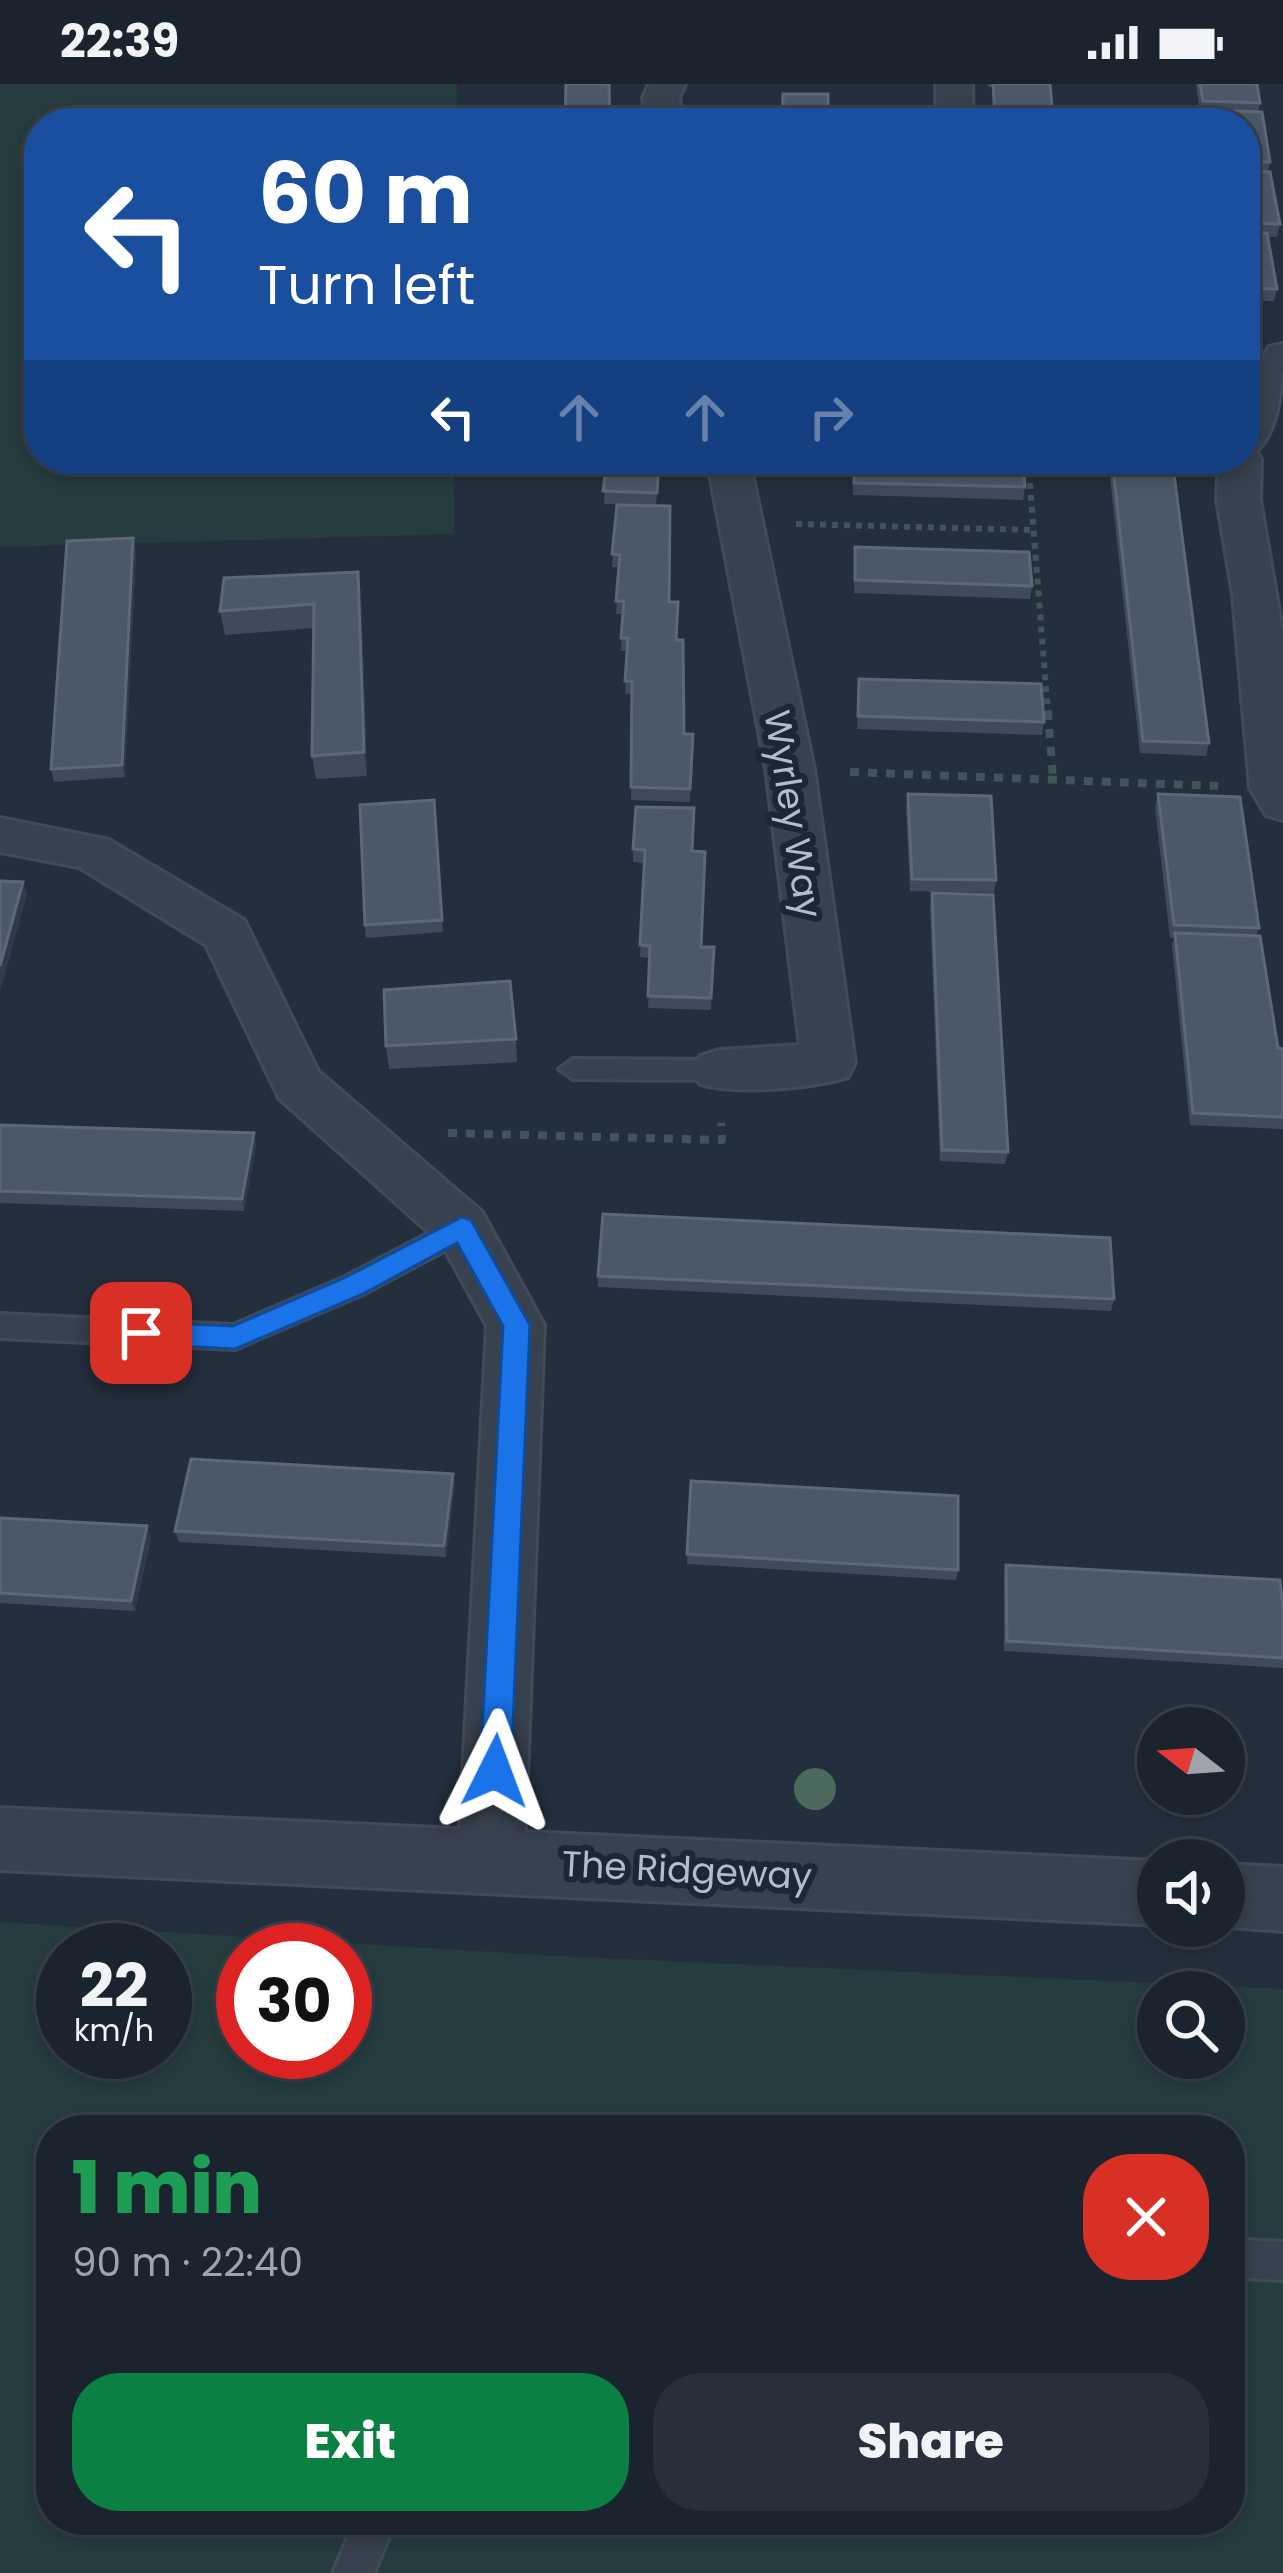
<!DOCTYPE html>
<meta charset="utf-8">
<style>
:root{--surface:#1b232e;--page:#282f3a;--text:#f1f3f6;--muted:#a0a4aa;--line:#39404a;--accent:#0b8043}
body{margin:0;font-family:Poppins,sans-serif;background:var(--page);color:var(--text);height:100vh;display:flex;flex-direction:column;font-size:45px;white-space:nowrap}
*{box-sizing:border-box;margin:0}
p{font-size:39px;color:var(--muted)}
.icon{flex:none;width:66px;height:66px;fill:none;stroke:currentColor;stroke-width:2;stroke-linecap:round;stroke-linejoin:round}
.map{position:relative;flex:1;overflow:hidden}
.drawer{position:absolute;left:36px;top:2031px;width:1209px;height:420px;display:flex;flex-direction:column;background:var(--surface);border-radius:48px;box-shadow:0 6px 18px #0003,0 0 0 3px var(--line)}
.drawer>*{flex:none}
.guide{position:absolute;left:24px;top:24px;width:1236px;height:366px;border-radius:48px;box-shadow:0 6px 18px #0003,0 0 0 3px var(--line);background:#1a4fa0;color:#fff;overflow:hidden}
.needle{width:78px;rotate:287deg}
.tools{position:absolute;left:1137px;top:1623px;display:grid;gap:24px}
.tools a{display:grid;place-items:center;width:108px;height:108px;border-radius:50%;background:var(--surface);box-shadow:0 6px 18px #0003,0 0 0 3px var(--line);font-size:60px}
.speed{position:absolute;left:36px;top:1839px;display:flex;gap:24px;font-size:60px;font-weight:700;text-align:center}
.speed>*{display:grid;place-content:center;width:156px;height:156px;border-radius:50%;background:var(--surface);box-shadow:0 6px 18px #0003,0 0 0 3px var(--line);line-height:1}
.speed small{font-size:30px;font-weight:400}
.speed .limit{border:18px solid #d22;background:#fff;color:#111}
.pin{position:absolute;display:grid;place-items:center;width:102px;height:102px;color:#fff;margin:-51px;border-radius:24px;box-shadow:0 6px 18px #0006}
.me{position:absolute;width:132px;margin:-66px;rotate:3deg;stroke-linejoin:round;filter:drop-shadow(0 0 9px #0008)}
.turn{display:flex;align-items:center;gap:42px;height:252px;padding:0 36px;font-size:54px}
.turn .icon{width:156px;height:156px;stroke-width:2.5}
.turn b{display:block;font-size:84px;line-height:102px}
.lanes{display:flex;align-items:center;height:114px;padding:0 36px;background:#0003;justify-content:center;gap:60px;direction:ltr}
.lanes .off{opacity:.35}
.round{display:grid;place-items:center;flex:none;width:126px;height:126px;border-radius:48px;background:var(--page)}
.headline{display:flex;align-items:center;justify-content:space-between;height:204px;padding:0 36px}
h1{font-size:72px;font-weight:800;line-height:90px;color:#1e9e55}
.button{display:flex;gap:24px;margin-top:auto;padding:24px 36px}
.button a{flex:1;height:138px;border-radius:48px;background:var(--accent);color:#fff;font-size:48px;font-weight:800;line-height:138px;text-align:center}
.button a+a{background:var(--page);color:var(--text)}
.status{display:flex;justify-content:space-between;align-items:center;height:84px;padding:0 60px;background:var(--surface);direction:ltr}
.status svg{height:33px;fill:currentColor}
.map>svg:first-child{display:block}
</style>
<div class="status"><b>22:39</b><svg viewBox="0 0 49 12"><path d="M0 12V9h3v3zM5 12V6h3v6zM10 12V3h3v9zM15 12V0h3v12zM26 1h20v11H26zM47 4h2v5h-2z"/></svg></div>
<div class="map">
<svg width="1283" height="2489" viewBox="0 0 1283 2489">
<rect width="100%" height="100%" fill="#242f3e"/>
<g fill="#263c3f" fill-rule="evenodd">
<path d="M0,0H457L456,39H39V375H454V450L0,463Z"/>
<path d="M0,1838L558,1872L1283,1905V2489H0ZM63,1866H165V1968H63ZM243,1866H345V1968H243ZM1158,1908H1224V1974H1158ZM51,2046H1230V2436H51Z"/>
</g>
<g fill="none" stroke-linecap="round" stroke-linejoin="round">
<defs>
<g id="service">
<path d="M573,975L719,976L733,986L719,996L573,995L559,985Z"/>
<path d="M462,1132L472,1136L477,1144L472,1152L363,1210L235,1265L0,1254V1230L233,1241L343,1194Z"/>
<path d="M1230,2155L1283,2158V2196L1230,2193Z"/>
<path d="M355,2436H396L374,2489H333Z"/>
</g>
<g id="minor">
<path d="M649,0H685L679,14L683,39H647L643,14Z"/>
<path d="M936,0H972L973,39H937Z"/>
<path d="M1283,260C1283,291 1281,347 1256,367L1261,375L1260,416L1283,551V736L1266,731L1250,704L1233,511L1217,416L1219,375H1245V303L1269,263Z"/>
<path d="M707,375H749L814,685L855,979L848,993C811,1004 736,1011 700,1000L693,986L700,972L719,966L800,961L766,685Z"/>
<path d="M0,734L109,756L244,836L318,987L482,1128L544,1241L525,1748L1158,1777V1841L0,1786V1724L460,1745L487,1242L442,1160L279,1014L206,861L79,783L0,768Z"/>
<path d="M1224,1780L1283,1783V1847L1219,1842H1224Z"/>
</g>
</defs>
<use href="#service" stroke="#414a57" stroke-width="6"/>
<use href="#minor" stroke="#414a57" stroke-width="6"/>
<g stroke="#3f5557" stroke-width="6" stroke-dasharray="6 6" stroke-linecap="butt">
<path d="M1028,375L1048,630"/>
<path d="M796,440L1033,446"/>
</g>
<g stroke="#3f5557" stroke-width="8" stroke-dasharray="9 9" stroke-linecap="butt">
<path d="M1048,627L1053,696"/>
<path d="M850,688L1218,702"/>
<path d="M448,1049L722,1056L721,1039"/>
</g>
<use href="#service" fill="#38414e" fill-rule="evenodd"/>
<use href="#minor" fill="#38414e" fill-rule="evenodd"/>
</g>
<circle fill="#4b6a5d" cx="815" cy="1705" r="21"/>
<g fill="#3f4b5c">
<path d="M988,0H1050L1052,36L1056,39H993L992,3H988Z"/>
<path d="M1196,0H1257L1260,19L1258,28L1270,78L1268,88L1280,140L1277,153H1268L1277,205L1274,217H1245V39H1202L1204,30H1200Z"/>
<path d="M603,375H660L656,421L604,420L606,376Z"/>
<path d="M853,375L1025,403L1023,416L853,411Z"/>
<path d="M1108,375H1172L1209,659L1206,672L1140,669Z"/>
<path d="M617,421L669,518L677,556L684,650H693L690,718L631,716L632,610H625L627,567H621L623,530H616L619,483H612Z"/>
<path d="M855,463L1032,502L1030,515L854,509Z"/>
<path d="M136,466L125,693L54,698L51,685Z"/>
<path d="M358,488L361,512L367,692L316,695L312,672L314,544L225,551L220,527Z"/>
<path d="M859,595L1044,638L1042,651L857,645Z"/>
<path d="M908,710L996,796L994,809L910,807L906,723Z"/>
<path d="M1158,710L1259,844L1256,851L1278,964L1283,965V1045L1190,1041L1172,861L1174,854H1170L1155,723Z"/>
<path d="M434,716L443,848L366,854L365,841Z"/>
<path d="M633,765L692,767L701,863H714L711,926L648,924L650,874L640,873L644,779L633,778Z"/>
<path d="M932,809L1008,1068L1005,1080L940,1077L930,822Z"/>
<path d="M516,955L517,978L389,985L386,962Z"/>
<path d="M0,1041L254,1049L256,1061L244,1127L0,1119Z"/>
<path d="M598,1192L1114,1215L1111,1227L598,1203Z"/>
<path d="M453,1390L455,1400L446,1473L179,1458L175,1447Z"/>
<path d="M691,1397L958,1486L956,1496L687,1480Z"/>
<path d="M0,1434L151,1453L135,1527L0,1519Z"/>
<path d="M1006,1481L1283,1527V1584L1004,1567V1491Z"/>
</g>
<g fill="#2f3b4b">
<path d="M133,454L136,466L125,693L122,681Z"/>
<path d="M358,488L361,512L367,692L364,668Z"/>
<path d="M23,798L27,811L0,908V882Z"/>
<path d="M254,1049L256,1061L244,1127L242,1115Z"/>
<path d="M453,1390L455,1400L446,1473L444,1462Z"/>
<path d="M147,1442L151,1453L135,1527L131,1517Z"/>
</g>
<g fill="#4b5868" stroke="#5c6777" stroke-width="3">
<path d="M566,0H609L610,39H565Z"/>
<path d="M993,0H1050L1053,33L995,31Z"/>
<path d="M1200,0H1257L1260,19L1203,17Z"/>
<path d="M783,10H828V39H782Z"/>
<path d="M1204,26L1262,28L1270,78L1245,77V39H1206Z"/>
<path d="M999,35L1056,36V39H999Z"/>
<path d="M1245,87L1270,88L1280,140L1245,139Z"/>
<path d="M1245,149H1267L1277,205L1245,204Z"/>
<path d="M607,375H659L657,409L603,407Z"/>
<path d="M854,375H1023L1025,403L854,399Z"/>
<path d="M1112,375H1172L1209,659L1143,657Z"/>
<path d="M617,421L670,422L669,518H678L676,556H683L684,650H693L690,705L631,703L632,597H625L628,554H621L624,517H616L620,471L612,470Z"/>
<path d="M133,454L122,681L51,685L67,457Z"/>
<path d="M855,463L1029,468L1032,502L855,496Z"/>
<path d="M358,488L364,668L312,672L314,520L220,527L224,494Z"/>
<path d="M859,595L1041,600L1044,638L858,632Z"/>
<path d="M908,710L991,712L996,796L912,795Z"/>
<path d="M1158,710L1240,713L1259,844L1174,841Z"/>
<path d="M434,716L442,836L365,841L360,721Z"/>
<path d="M636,723L694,724L692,767L705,768L701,863H714L711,914L648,912L650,862L640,861L645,766L633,765Z"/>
<path d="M0,797L23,798L0,882Z"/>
<path d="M932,809L993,811L1008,1068L942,1066Z"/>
<path d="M1175,849L1260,852L1278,964L1283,965V1033L1193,1029Z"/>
<path d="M510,897L516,955L386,962L384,906Z"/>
<path d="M0,1041L254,1049L242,1115L0,1107Z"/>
<path d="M603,1130L1110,1154L1114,1215L598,1192Z"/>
<path d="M191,1375L453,1390L444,1462L175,1447Z"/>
<path d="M691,1397L958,1412V1486L687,1470Z"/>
<path d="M0,1434L147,1442L131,1517L0,1509Z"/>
<path d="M1006,1481L1280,1496L1283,1527V1574L1007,1557Z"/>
</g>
<path fill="#1a73e8" stroke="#114b97" stroke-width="3" d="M462,1133L471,1136L530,1241L511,1687L506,1697L495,1701L484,1697L480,1687L503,1242L457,1159L363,1210L235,1265L141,1260L127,1249L141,1238L233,1242L344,1194Z"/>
<g text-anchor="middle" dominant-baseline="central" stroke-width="12" stroke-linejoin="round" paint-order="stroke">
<g font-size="36" fill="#b4bcc9" stroke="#1d2633">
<text transform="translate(793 730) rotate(81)">Wyrley Way</text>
<text transform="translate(687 1786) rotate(3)">The Ridgeway</text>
</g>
</g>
</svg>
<div class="tools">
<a><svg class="needle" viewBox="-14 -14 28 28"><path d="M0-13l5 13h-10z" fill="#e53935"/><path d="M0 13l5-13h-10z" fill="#a0a4aa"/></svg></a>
<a><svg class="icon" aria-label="sound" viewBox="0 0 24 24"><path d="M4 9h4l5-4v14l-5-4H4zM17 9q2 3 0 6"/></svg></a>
<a><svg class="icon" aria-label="search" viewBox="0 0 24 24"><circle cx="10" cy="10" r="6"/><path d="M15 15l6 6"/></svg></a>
</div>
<div class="speed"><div>22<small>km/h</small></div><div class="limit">30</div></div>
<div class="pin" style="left:141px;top:1249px;background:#d93025"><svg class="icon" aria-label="arrive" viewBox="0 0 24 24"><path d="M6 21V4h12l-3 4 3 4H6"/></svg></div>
<svg class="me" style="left:495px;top:1687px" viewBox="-20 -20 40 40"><path d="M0-17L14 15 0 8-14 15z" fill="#1a73e8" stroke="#fff" stroke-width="4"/></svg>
<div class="guide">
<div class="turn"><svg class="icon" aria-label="left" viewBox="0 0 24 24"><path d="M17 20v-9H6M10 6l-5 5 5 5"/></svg><div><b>60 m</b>Turn left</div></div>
<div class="lanes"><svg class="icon" aria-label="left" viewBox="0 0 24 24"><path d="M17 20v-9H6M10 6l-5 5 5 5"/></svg><svg class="icon off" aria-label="ahead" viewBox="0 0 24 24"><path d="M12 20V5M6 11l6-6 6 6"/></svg><svg class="icon off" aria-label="ahead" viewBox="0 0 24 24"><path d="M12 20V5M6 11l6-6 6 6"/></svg><svg class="icon off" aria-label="right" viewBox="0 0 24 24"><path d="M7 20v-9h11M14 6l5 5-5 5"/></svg></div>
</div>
<section class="drawer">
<div class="headline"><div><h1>1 min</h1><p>90 m · 22:40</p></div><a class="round" style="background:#d93025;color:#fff"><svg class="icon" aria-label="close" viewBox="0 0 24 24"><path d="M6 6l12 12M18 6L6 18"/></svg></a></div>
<div class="button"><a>Exit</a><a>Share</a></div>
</section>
</div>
